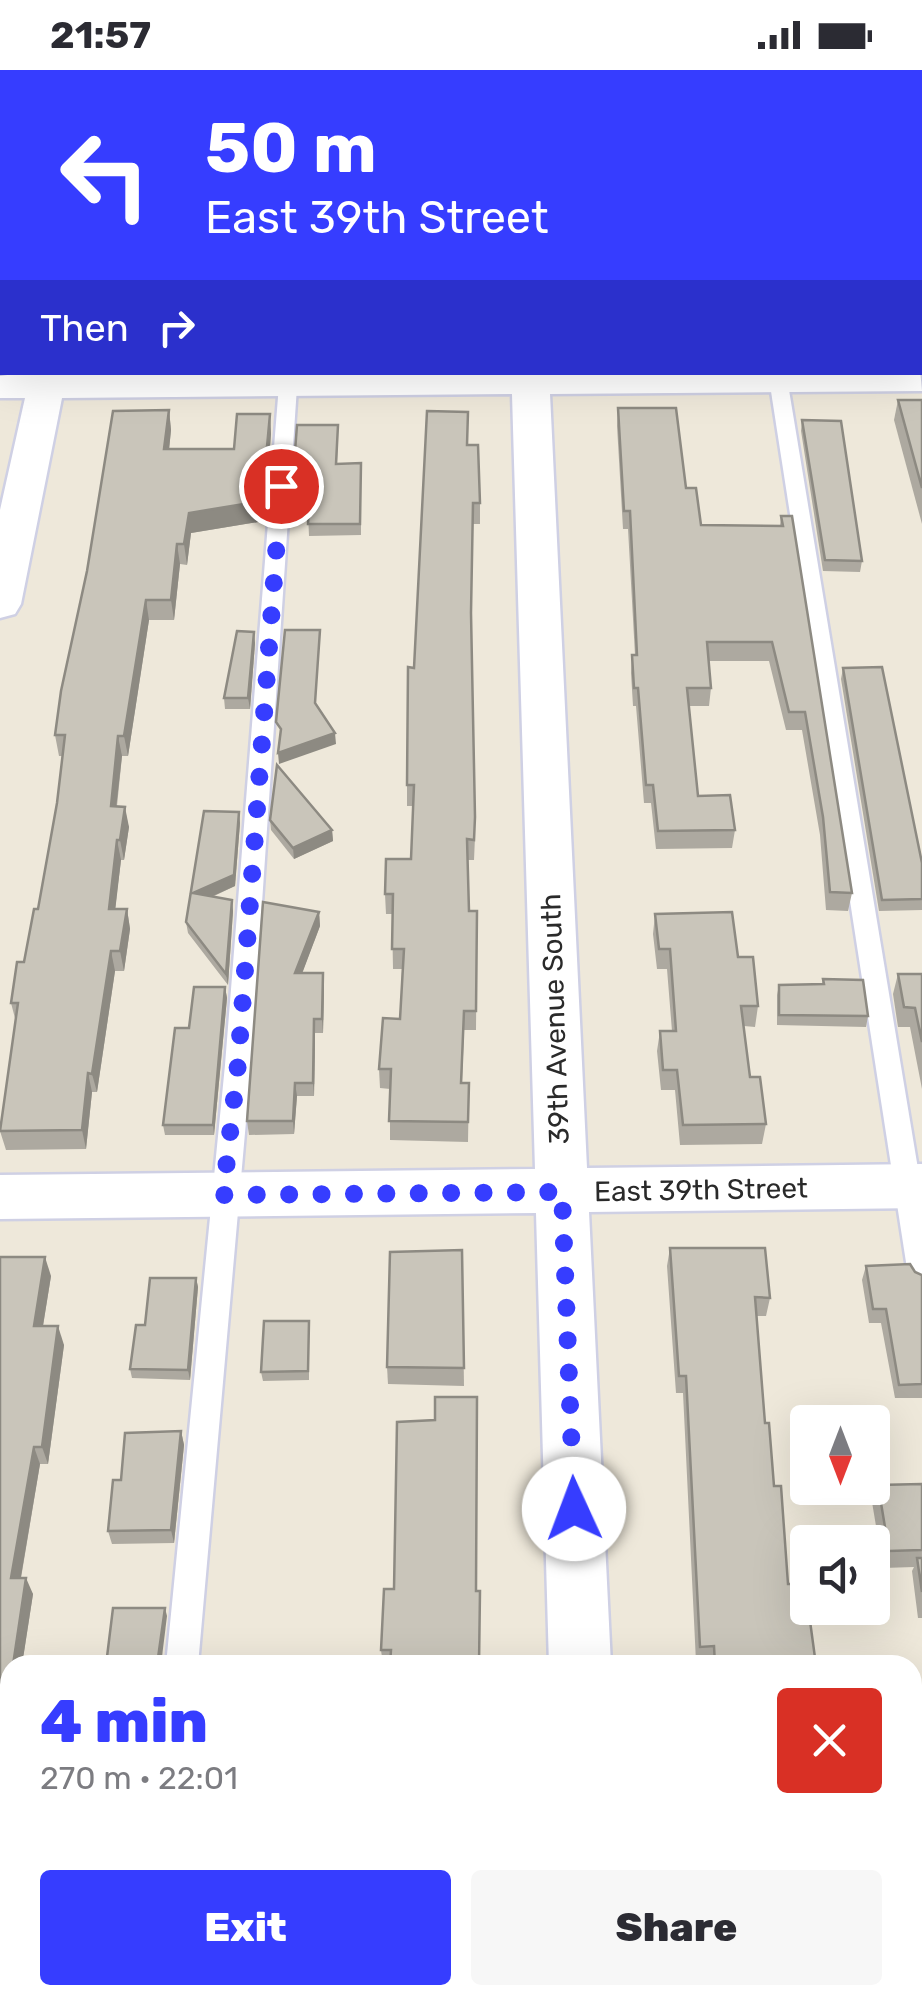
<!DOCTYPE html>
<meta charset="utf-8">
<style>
:root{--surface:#fff;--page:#f7f7f7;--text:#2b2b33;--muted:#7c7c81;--accent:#363dff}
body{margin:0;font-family:Rubik,sans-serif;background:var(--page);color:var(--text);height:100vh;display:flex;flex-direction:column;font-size:38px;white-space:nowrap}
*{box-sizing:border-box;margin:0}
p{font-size:32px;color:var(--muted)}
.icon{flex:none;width:55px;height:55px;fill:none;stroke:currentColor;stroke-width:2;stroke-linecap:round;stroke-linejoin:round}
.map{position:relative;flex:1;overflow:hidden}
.details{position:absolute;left:0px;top:1585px;width:922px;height:350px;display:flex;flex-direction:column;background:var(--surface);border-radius:30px 30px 0 0;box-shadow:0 10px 40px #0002}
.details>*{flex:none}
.guide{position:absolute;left:0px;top:0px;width:922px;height:305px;box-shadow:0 10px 40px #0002;background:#363dff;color:#fff;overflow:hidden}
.needle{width:65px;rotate:180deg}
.fabs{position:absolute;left:790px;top:1335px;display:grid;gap:20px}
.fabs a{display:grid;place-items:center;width:100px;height:100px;border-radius:10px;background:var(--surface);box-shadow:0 10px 40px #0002;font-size:50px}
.pin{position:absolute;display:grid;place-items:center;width:85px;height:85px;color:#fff;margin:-42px;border:5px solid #fff;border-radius:50%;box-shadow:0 2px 10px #0007}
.me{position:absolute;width:110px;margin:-55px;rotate:358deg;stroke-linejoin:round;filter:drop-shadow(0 0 8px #0008)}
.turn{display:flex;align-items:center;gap:35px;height:210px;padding:0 40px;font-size:45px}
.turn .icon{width:130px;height:130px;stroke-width:2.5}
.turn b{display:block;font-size:70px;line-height:85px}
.then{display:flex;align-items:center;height:95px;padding:0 40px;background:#0003;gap:20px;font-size:38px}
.round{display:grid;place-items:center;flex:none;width:105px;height:105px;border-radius:10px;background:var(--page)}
.summary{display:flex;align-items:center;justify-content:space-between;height:170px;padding:0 40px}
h1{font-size:60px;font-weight:800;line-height:75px;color:var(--accent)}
.primary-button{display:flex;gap:20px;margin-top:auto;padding:20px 40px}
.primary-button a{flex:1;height:115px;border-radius:10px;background:var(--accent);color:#fff;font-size:40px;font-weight:800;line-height:115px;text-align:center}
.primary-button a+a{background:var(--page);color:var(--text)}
.status{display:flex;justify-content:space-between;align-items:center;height:70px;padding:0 50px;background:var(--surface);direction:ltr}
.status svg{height:28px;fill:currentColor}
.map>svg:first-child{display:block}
</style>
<div class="status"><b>21:57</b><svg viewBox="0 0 49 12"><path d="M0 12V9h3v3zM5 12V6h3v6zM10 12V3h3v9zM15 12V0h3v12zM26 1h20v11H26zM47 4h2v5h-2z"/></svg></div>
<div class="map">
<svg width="922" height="1935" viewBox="0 0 922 1935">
<rect width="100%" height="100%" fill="#eee8da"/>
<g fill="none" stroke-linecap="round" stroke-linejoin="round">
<defs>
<g id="service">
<path d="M280,302H298L251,995L198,1595H166L225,995Z"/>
<path d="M768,302H786L922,1123V1217L912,1213L908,1205Z"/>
<path d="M137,1925H171L170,1935H136Z"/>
</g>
<g id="minor">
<path d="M96,0H128V2H97Z"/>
<path d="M502,0H534V2H503Z"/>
<path d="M920,299L922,321L550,324L587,1098L922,1094V1138L589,1142L611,1595H549L536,1143L0,1149V1105L535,1099L512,324L62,328L21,534L15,544L0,548V440L25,328H0V306L30,302H920Z"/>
<rect x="559" y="1925" width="68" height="10"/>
</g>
</defs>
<use href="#service" stroke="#cfd0e4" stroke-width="5"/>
<use href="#minor" stroke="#cfd0e4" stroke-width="5"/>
<use href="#service" fill="#fff" fill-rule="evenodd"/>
<use href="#minor" fill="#fff" fill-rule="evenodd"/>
</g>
<g fill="#ada9a0">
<path d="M920,169L922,175V260H920Z"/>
<path d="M898,330H922V454L894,350Z"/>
<path d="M618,338L686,418L701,455L780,456L781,446L852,823L848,841L826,840L820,765L802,660H786L769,591H709L711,618L709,636H689L698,726L735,760L732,778L656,779L651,733H644L636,636H633L631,603L632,585H635L628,459H623L617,356Z"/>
<path d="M169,340L171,360L169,379H234L270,344L271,364L264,451L191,463L187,495L180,494L174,550H149L128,686H122L117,736L129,757L124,790H121L115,839H127L130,859L124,901H115L97,1022H92L86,1079L6,1080L0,1061L16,952L11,933L24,892L38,839L57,733L63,686H59L55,665Z"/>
<path d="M802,350L862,491L860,502L823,501L801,361Z"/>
<path d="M338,366L337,394L361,404V465L309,466L308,444L292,446Z"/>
<path d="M467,375L480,433V454H473L471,552L475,767L474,790H467L469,841H477L476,960H464L462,1013H469L468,1072L390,1070V1019L380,1018L379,999L400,949L402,899H393L392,844H386L385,824L411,789L413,736H407V715L414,598Z"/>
<path d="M255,573L250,639H225L224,628Z"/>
<path d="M843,598L922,793V840L879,841L841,609Z"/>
<path d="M270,750L332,760L333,771L294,789L271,760Z"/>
<path d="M240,753L235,816L212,827L233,841L228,915L188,863L186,852Z"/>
<path d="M319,842L320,856L302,903L324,916L323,963H315L314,1026H297L294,1064L249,1065L247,1051Z"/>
<path d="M655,844L738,887L758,936L755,957L744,956L750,1007L766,1054L762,1074L680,1075L675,1020H661L657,981L660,961H672L667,899H657L653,864Z"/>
<path d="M898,904H922V1019L910,957H898L893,924Z"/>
<path d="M823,909L868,946L866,957L777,955V925L779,915L822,914Z"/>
<path d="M225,917L227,928L214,1065H165L163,1055Z"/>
<path d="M670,1178L770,1228L766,1246H757L765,1353L788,1514L816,1595H710V1592H696L683,1323H676L667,1196Z"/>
<path d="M462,1180L464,1316L388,1314L387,1297Z"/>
<path d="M0,1187L51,1206L43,1256L64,1275L48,1394H40L21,1508L33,1524L22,1595H10V1688H0Z"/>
<path d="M866,1196L915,1202L922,1205V1328H895L881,1253H869L862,1210Z"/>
<path d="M196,1208L198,1217L190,1310L132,1308L130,1299L145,1255Z"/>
<path d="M309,1251V1310L263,1311L261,1302Z"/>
<path d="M181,1361L184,1375L174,1473L112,1474L108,1461Z"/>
<path d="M922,1414V1548H918L912,1501L914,1497L883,1498L872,1432L878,1415Z"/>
<path d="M476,1521L479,1595H383L381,1580Z"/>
</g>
<g fill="#8d8a82">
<path d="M2,212V242L0,254V224Z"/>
<path d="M169,340L171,360L167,400L164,379Z"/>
<path d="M270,344L271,364L264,451L191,463L187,495L184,474L189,443Z"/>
<path d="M309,432L310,443L292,446L291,435Z"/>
<path d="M177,474L180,494L174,550L171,530Z"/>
<path d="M146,530L149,550L128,686L124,666Z"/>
<path d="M254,562L255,573L250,639L248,628Z"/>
<path d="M335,663L336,674L279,694L278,683Z"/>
<path d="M118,666L122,686L114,756L111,736Z"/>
<path d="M125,737L129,757L124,790L120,770Z"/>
<path d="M239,742L240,753L235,816L195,834L193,823Z"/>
<path d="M332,760L333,771L294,789L293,778Z"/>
<path d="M117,770L121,790L113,859L109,839Z"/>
<path d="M232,830L233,841L228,915L226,904Z"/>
<path d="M127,839L130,859L124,901L120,881Z"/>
<path d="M319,842L320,856L297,917L295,903Z"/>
<path d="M111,881L115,901L97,1022L92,1004Z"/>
<path d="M323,903L324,916L323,963L322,949Z"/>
<path d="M225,917L227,928L214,1065L213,1055Z"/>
<path d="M314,949L315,963L314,1026L313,1013Z"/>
<path d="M88,1003L92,1022L86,1079L82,1060Z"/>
<path d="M295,1013L297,1026L294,1064L293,1051Z"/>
<path d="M45,1187L51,1206L40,1274L34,1256Z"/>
<path d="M196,1208L198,1217L190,1310L188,1300Z"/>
<path d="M58,1256L64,1275L48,1394L42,1377Z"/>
<path d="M181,1361L184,1375L174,1473L171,1460Z"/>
<path d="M34,1377L40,1394L18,1524L11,1508Z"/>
<path d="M26,1508L33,1524L22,1595H13Z"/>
<path d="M165,1538L167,1546L161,1595H157Z"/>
</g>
<g fill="#c9c5ba" stroke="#8d8a82" stroke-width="2.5">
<path d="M3,0H51L50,2H2V212L0,224V9Z"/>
<rect x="171" y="0" width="41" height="2"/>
<path d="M281,0H471V2H280Z"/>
<path d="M591,0H775L776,2H591Z"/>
<path d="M826,0H877L878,2H827Z"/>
<path d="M920,169L922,175V242H920Z"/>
<path d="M898,330H922V418Z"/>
<path d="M618,338H676L686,418H696L701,455L783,456L781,446H792L852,823L830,822L823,747L805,642H789L772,572H707L711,618H687L698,726L730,725L735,760L658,761L653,715H646L638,618H634L632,585H637L630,441H624Z"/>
<path d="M169,340L164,379H234L237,344H270L262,431L189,443L184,474H177L171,530H146L124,666H118L111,736L125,737L120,770H117L109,839H127L120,881H111L92,1004L88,1003L82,1060L0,1061L18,933H11L17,892H24L34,839H38L57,733L65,665H55L61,621L87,501L113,341Z"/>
<path d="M427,341L468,342L467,375H478L480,433H473L471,543L475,747L474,770L467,769L469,841H477L476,941H464L461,1013H469L468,1052L389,1051L391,999H379L383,948L400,949L404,879H392L393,824H385L386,789H411L414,715H407L408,597L414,598Z"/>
<path d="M802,350L841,351L862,491L825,490Z"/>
<path d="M297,355H338L336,394L361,393L360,454H308L309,432L291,435Z"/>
<path d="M285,560H320L315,633L335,663L278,683L281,659L276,652Z"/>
<path d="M237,561L254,562L248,628H224Z"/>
<path d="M882,597L922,793V829L882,830L843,598Z"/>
<path d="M277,695L332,760L293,778L270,750Z"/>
<path d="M204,741L239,742L234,805L193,823L232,830L226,904L186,852Z"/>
<path d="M263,832L319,842L295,903H323L322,949H314L313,1013H295L293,1051H247Z"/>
<path d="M732,842L738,887H753L758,936H741L750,1007H760L766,1054L683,1055L677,1000H663L660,961H676L670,879H659L655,844Z"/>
<path d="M898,904H922V972L915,938L904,937Z"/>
<path d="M823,909L863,910L868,946L779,945V915L824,914Z"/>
<path d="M194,917H225L213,1055H163L175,958H189Z"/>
<path d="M670,1178H765L770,1228L755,1227L765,1353H769L774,1416H781L788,1514H805L816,1595H715L714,1576L700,1577L686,1306H679Z"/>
<path d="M462,1180L464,1298L387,1297L390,1182Z"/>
<path d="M0,1187H45L34,1256H58L42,1377H34L11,1508H26L13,1595H10L9,1673L0,1674Z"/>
<path d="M910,1194L915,1202L922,1205V1314L899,1315L886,1239H873L866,1196Z"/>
<path d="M150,1208H196L188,1300L130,1299L136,1255H145Z"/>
<path d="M264,1251H309L308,1301L261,1302Z"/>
<path d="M435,1327H477L476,1521H480L479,1595H390L391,1580H381L384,1519H394L397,1352L435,1350Z"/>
<path d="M181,1361L171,1460L108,1461L113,1410H121L125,1363Z"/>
<path d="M922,1414V1480L889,1481L878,1415Z"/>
<path d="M917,1488H922V1522Z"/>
<path d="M113,1538H165L157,1595H106Z"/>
<path d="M179,1925H240L239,1935H178Z"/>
<path d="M392,1925H466V1935H388V1928H392Z"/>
</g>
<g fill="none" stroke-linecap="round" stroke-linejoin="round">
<path stroke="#363dff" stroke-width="18" stroke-dasharray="0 32.4" d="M281,416L238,994L223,1125L562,1122L574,1439"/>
</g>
<g text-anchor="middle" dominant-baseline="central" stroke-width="10" stroke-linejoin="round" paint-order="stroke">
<g font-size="28" fill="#2a2a2a" stroke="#fff">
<text transform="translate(555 949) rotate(-92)">39th Avenue South</text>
<text transform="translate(701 1120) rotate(-1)">East 39th Street</text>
</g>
</g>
</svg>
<div class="fabs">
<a><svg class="needle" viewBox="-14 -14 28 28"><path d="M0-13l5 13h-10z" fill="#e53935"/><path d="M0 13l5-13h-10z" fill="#7c7c81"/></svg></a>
<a><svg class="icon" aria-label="sound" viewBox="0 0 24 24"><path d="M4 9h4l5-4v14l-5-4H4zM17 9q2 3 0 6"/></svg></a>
</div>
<div class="pin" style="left:281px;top:416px;background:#d93025"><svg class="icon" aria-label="arrive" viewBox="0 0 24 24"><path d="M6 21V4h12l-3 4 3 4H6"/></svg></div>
<svg class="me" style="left:574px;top:1439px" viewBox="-20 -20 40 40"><circle r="19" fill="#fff"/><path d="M0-13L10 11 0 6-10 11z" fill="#363dff"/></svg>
<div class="guide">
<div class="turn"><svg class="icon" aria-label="left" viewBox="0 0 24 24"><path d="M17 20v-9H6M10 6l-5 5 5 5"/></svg><div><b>50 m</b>East 39th Street</div></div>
<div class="then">Then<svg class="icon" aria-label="right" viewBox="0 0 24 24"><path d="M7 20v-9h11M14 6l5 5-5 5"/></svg></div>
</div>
<section class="details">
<div class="summary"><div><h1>4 min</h1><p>270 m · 22:01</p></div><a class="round" style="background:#d93025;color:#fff"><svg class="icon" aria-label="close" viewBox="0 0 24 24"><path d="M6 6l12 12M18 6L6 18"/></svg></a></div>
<div class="primary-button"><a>Exit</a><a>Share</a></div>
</section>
</div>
